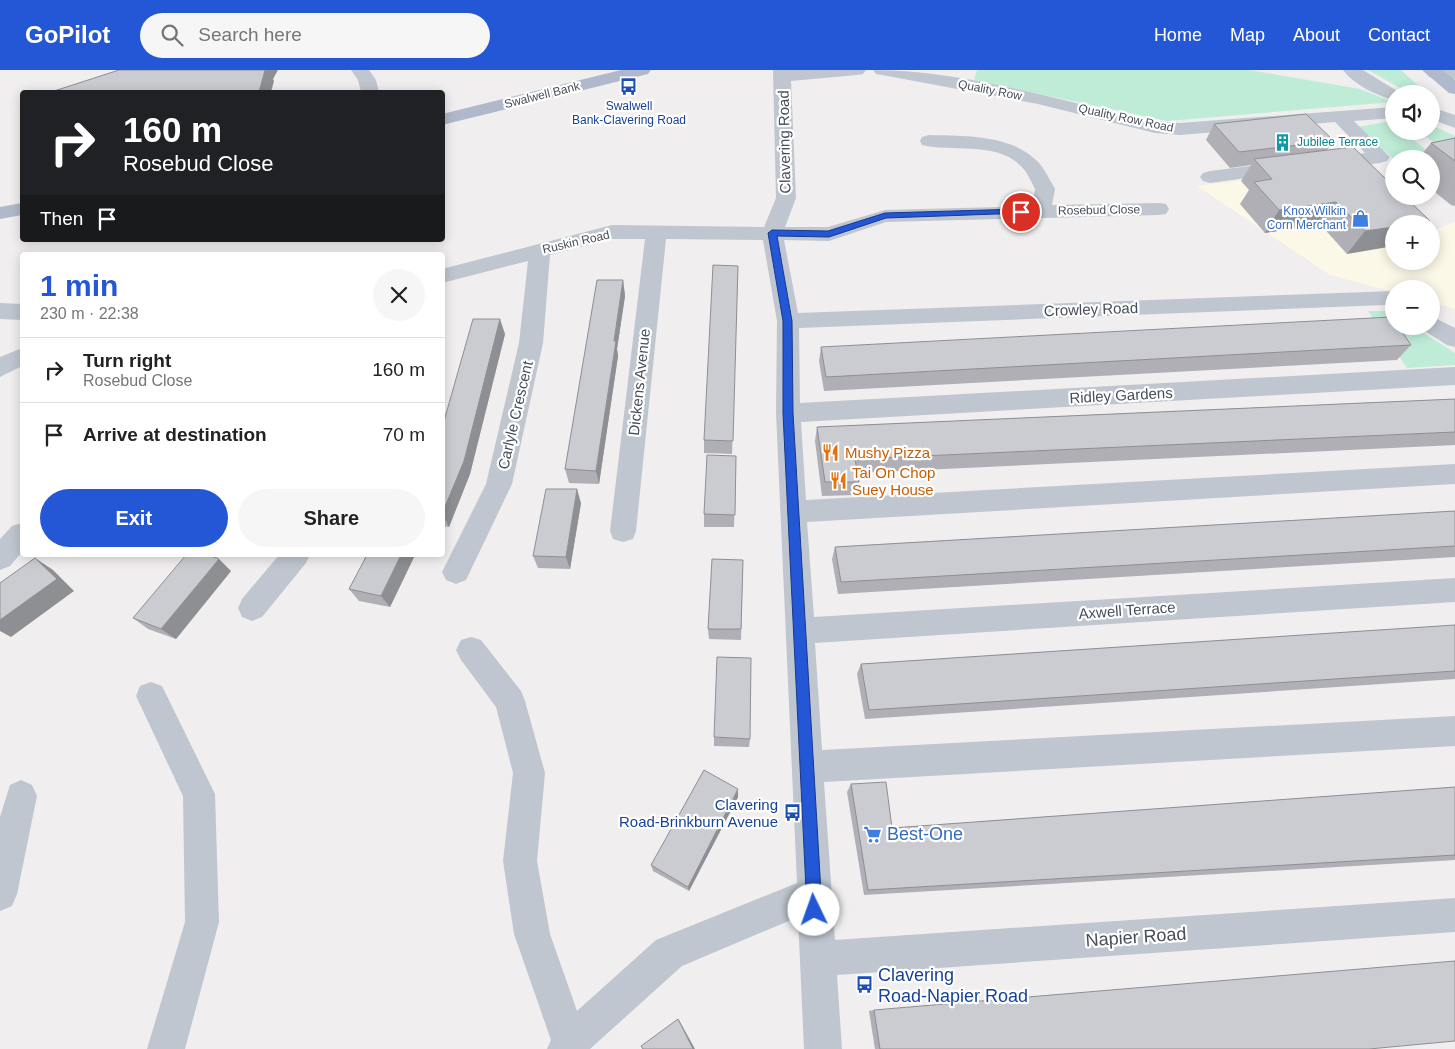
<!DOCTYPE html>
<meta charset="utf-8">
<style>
:root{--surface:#fff;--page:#f6f6f6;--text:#222;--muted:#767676;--line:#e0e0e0;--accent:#2357d6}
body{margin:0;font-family:Helvetica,sans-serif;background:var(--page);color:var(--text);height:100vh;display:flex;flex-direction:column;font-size:19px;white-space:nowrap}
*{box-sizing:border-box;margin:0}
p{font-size:16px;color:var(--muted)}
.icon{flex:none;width:28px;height:28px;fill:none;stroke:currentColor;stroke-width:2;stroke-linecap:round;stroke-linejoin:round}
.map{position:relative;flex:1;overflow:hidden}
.side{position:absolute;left:20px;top:182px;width:425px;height:305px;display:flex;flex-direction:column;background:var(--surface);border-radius:5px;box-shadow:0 2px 12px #0003}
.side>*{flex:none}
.guide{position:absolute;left:20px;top:20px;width:425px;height:152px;border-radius:5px;box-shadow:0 2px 12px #0003;background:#202124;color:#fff;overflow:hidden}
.fabs{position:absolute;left:1385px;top:15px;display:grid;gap:10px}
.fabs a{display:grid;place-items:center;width:55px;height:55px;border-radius:50%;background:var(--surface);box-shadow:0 2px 12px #0003;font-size:25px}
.pin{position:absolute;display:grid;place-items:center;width:42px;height:42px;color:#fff;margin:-21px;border:2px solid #fff;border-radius:50%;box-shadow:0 1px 5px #0007}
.me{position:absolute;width:55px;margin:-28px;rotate:357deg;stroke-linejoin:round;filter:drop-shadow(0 0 4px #0008)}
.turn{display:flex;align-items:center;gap:18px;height:105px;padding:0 20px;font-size:22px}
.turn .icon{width:65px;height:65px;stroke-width:2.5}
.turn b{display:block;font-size:35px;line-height:42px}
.then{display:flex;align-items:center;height:48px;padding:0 20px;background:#0003;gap:10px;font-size:19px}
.round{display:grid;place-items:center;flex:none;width:52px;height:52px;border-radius:26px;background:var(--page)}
.overview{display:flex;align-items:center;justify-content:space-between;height:85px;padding:0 20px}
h1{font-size:30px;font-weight:700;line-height:38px;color:var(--accent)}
.cta{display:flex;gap:10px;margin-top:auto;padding:10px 20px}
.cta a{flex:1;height:58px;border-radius:30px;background:var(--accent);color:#fff;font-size:20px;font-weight:700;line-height:58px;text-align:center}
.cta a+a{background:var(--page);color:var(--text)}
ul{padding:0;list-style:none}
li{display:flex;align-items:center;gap:15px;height:65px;padding:0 20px;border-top:1px solid var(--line)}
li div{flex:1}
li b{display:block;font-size:19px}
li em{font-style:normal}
header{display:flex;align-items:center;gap:30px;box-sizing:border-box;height:70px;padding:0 25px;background:var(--accent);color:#fff}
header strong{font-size:24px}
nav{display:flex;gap:28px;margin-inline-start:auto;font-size:18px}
.search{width:350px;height:45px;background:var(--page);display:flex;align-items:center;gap:12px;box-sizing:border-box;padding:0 18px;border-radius:28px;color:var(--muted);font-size:19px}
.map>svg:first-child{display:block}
</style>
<header>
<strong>GoPilot</strong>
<div class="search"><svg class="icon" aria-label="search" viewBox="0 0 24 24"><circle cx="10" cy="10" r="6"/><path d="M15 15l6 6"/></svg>Search here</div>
<nav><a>Home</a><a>Map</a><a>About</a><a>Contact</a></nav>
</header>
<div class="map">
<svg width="1455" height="979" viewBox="0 0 1455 979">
<rect width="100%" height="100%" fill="#f0eeee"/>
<path fill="#fbf8e8" d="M1352,97L1429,154H1394V191H1431V155L1437,159L1455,152V239L1431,232V219H1394V222L1330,205L1197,116Z"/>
<g fill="#beecd7">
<path d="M977,0H1249L1360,19L1393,32L1167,51L974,10Z"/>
<path d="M1368,0H1401L1427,24H1411Z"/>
<path d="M1391,51L1394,53V61H1403L1444,95L1431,89H1394L1358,57Z"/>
<path d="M1431,55L1455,66V89L1419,61H1431Z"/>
<path d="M1368,241H1388L1394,244V256H1413L1455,283V295L1407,298Z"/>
</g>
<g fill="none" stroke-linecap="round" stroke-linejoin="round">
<g fill="#bfc6cf" fill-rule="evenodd">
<path d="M351,0H369L376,10L379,22H361L358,10Z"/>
<path d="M773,0H866L863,4L857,5L791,11L796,128L785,157H828L885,140L1032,136L1035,119C1032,113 1029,107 1026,102C1002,69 955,83 922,75L920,71L922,67L929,65C964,66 1013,64 1039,93C1045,100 1050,110 1055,119L1052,135L1159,133L1166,134L1169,139L1166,144L1159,145L886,152L829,171L784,170L798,243L1394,221V238L1385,235L799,258L800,333L1455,297V315L801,352L806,430L1455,394V414L807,452L814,547L1455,508V532L815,573L822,680L1455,646V676L824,712L835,870L1455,828V862L837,905L842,979H804L798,847L682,896L590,979H547L551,970L514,864L503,791L513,703L496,637L461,590L456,580L461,570L471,567L481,570L521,621L525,631L545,703L537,791L550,864L577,941L656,870L797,813L776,343L777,251L763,170L666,169L636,461L633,469L623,472L613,469L610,461L645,169H612L550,185L543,273L512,414L466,510L456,514L446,510L442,502L486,414L519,273L528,191L442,213V199L612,155L764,157L776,128Z"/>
<path d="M873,0C941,0 1010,17 1076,33C1110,41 1144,51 1180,53L1394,37V48L1354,51L1390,87L1387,91L1380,93L1328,99L1321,97L1318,93L1321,89L1365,83L1335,52L1180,65L1155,63L1038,34L882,5L876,4Z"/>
<path d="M1343,0H1363L1402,24H1394V30C1377,26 1353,14 1343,0Z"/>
<path d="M1428,0H1455V9L1429,7L1426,3Z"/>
<path d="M1431,37L1455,45V58L1431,49Z"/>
<path d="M1283,92L1290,94L1293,98L1290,102L1210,113L1203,111L1200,107L1203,103L1210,101Z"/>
<path d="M0,233L22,234V250L0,249Z"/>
<path d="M1431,246L1455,258V277L1447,275L1423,260L1421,256H1431Z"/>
<path d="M22,278V296L0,307V287Z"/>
<path d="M22,453V482L10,496L0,500V469L12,456Z"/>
<path d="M279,485H310L306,493L262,547L252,551L242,547L238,538L242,529Z"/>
<path d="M151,612L162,616L215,724L219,852L185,979H147L185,852L183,726L136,626L140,616Z"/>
<path d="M21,710L32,715L37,726L17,824L12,836L0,841V747L10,715Z"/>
</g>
<g fill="#afb9cb" fill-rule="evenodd">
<path d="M621,0H651L648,4L442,55V44Z"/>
<path d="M1422,0H1442L1455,10V24L1449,23Z"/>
<path d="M22,133V145L0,149V137Z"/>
</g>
</g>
<g fill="#afafb5">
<path d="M1214,54L1334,71L1327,80L1430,151L1428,154H1394L1347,184L1320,154L1265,163L1240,134L1249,120L1241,111L1251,95L1230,98L1206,70Z"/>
<path d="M1455,68V136L1451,135L1431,119V89H1418L1431,73Z"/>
<path d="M738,196L732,384L704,383V370Z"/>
<path d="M623,210L625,226L617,279L618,286L599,414L569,413L565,399Z"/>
<path d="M505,264L470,404L449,457L442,456V358Z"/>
<path d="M1411,275L1397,290L824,321L819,291L821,277Z"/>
<path d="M1455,329V375L858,403L859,412L856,425L822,426L815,371L817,357Z"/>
<path d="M736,386L734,457H704V444Z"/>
<path d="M581,433L570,499L538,498L533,486Z"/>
<path d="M1455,441V487L838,524L832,489L835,477Z"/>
<path d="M367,485H415L390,537L359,531L349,519Z"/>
<path d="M743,490L741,570L709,569L708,559Z"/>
<path d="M231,501L176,569L148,559L133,548Z"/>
<path d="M1455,555V609L865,649L857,604L861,594Z"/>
<path d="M714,667L750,669L749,677L714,676Z"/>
<path d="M851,714L892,758L1455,717V790L864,825L847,722Z"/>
<path d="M738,727L689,821L653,801L651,795Z"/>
<path d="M874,940L1369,979H875L869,941Z"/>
</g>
<g fill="#8e8f93">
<path d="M265,0H278L273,9L274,11L271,22H259Z"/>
<path d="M1336,132L1320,154L1265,163L1279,140Z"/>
<path d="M1430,151L1428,154H1414Z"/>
<path d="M1394,157V176L1347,184L1365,161Z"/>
<path d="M623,210L625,226L617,279L618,286L599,414L596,401L614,271Z"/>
<path d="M500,249L505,264L470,404L449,457L443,444Z"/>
<path d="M577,419L581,433L570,499L566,487Z"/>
<path d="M401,485H415L390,537L381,526Z"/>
<path d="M35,488L53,500L74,521L11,567L0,561V550Z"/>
<path d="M219,489L231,501L176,569L161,559Z"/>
<path d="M738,719V727L689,821L688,817Z"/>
<path d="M678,949L679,950L695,979H693Z"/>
</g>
<g fill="#cbccd2" stroke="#8e8f93">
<path d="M119,0H265L259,22H51Z"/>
<path d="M1306,44L1334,71L1239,82L1214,54Z"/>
<path d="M1455,68V91L1431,73Z"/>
<path d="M1353,77L1394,117V126H1404L1430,151L1414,154H1394V157L1365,161L1336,132L1279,140L1254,112L1272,109L1254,89Z"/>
<path d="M713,195L738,196L733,371L704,370Z"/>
<path d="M597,210H623L614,271H616L596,401L565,399Z"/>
<path d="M1391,247L1394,251V256H1398L1411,275L826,307L821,277Z"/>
<path d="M473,249H500L464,391L442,444V368L445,364H442V358Z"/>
<path d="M1455,329V362L855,389L859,412H825L817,357Z"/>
<path d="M707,385L736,386L735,445L704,444Z"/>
<path d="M546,419H577L566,487L533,486Z"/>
<path d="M1455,441V476L841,512L835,477Z"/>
<path d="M186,485H209L219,489L161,559L133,548Z"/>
<path d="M367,485H401L381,526L349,519Z"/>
<path d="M35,488L57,509L0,550V513Z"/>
<path d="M712,489L743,490L741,559H708Z"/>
<path d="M1455,555V601L869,640L861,594Z"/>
<path d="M717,587L751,588L750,669L714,667Z"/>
<path d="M704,700L738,719L688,817L651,795Z"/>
<path d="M886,712L892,758L1455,717V785L868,820L851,714Z"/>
<path d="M1455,891V971L1369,979H880L874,940Z"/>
<path d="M678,949L693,979H643L641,976Z"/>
</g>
<path fill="#2357d6" stroke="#17398b" d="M1021,139L1026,142L1024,143L886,148L829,167L777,166L792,251L793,343L822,840L819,845L814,847L809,845L807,840L783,343V251L768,163L772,160L828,161L885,143Z"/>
<defs>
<symbol id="bus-bare" viewBox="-9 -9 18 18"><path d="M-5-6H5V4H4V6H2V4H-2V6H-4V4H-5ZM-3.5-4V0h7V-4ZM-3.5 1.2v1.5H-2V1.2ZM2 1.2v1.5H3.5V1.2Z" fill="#1a4fb4" stroke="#fff" stroke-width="2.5" paint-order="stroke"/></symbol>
<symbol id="building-bare" viewBox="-9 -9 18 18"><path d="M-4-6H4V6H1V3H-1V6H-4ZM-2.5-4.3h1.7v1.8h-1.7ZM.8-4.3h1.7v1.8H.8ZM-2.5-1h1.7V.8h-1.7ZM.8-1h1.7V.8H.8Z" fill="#0f9aa8" stroke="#fff" stroke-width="2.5" paint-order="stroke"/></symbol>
<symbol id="shop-bare" viewBox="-9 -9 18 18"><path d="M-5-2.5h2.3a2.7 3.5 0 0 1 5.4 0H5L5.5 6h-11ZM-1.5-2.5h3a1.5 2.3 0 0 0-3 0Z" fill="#3f7fe0" stroke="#fff" stroke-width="2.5" paint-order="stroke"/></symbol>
<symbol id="restaurant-bare" viewBox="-9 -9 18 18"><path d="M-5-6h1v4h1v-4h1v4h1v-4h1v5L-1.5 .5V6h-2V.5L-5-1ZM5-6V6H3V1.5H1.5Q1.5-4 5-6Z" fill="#e8710a" stroke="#fff" stroke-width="2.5" paint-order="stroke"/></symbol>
<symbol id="supermarket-bare" viewBox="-9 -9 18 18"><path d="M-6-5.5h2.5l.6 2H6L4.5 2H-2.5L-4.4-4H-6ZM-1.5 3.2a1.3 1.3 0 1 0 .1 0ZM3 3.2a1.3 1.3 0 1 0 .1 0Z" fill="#3f7fe0" stroke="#fff" stroke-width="2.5" paint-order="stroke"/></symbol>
</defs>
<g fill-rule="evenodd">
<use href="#bus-bare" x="616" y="4" width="25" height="25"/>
<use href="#building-bare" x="1270" y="60" width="25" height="25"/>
<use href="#shop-bare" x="1348" y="136" width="25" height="25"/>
<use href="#restaurant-bare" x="818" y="370" width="25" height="25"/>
<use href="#restaurant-bare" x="826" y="398" width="25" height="25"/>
<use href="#bus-bare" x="780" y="730" width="25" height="25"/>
<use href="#supermarket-bare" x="860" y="752" width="25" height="25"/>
<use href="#bus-bare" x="852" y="902" width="25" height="25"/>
</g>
<g text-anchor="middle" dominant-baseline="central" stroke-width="4.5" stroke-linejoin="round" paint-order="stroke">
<g font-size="12" fill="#474e5a" stroke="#fff">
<text transform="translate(990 20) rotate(11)">Quality Row</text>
<text transform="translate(542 25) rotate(-14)">Swalwell Bank</text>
<text transform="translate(1126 48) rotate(12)">Quality Row Road</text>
<text transform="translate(1099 140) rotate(-1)">Rosebud Close</text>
<text transform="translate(576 172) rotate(-13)">Ruskin Road</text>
</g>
<g font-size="12" fill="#164399" stroke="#fff">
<text x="629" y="36">Swalwell<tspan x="629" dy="14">Bank-Clavering Road</tspan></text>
</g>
<g font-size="12" fill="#0d838f" stroke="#fff" text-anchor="start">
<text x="1297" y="72">Jubilee Terrace</text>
</g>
<g font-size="12" fill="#366cbe" stroke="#fff" text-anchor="end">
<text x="1346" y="141">Knox Wilkin<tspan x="1346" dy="14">Corn Merchant</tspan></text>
</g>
<g font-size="15" fill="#474e5a" stroke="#fff">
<text transform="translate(784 72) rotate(-91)">Clavering Road</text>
<text transform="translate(1091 239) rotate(-2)">Crowley Road</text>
<text transform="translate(639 312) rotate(-84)">Dickens Avenue</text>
<text transform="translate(1121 325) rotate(-3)">Ridley Gardens</text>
<text transform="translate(515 345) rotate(-77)">Carlyle Crescent</text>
<text transform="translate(1127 540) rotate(-4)">Axwell Terrace</text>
</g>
<g font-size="15" fill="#c56008" stroke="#fff" text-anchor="start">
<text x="845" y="382">Mushy Pizza</text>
<text x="852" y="402">Tai On Chop<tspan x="852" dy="17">Suey House</tspan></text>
</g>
<g font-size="15" fill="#164399" stroke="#fff" text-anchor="end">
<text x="778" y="734">Clavering<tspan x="778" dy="17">Road-Brinkburn Avenue</tspan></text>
</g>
<g font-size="18" fill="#366cbe" stroke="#fff" text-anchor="start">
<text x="887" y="764">Best-One</text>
</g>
<g font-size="18" fill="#474e5a" stroke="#fff">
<text transform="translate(1136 867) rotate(-4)">Napier Road</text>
</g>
<g font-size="18" fill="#164399" stroke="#fff" text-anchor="start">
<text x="878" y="905">Clavering<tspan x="878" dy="21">Road-Napier Road</tspan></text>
</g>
</g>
</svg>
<div class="fabs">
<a><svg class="icon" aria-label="sound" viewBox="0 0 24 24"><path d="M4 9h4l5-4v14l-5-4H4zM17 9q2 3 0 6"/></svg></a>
<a><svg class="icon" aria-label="search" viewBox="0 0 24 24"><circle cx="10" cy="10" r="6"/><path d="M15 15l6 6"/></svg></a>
<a>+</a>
<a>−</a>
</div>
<div class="pin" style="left:1021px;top:142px;background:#d93025"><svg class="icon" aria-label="arrive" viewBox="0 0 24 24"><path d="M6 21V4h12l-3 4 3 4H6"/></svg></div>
<svg class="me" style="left:814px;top:840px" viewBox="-20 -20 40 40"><circle r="19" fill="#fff"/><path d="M0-13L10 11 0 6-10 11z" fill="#2357d6"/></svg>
<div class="guide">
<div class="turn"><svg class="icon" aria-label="right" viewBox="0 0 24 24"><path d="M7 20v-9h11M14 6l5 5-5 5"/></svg><div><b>160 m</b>Rosebud Close</div></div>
<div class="then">Then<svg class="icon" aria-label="arrive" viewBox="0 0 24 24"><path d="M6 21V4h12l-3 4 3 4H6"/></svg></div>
</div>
<section class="side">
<div class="overview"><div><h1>1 min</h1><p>230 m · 22:38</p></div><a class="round"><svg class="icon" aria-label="close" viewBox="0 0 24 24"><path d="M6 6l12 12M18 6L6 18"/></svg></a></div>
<ul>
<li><svg class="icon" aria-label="right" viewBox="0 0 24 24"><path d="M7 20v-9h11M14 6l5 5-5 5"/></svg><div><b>Turn right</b><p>Rosebud Close</p></div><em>160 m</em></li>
<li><svg class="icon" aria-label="arrive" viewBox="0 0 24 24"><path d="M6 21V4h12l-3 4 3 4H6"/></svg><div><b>Arrive at destination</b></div><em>70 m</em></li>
</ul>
<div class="cta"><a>Exit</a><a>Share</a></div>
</section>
</div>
